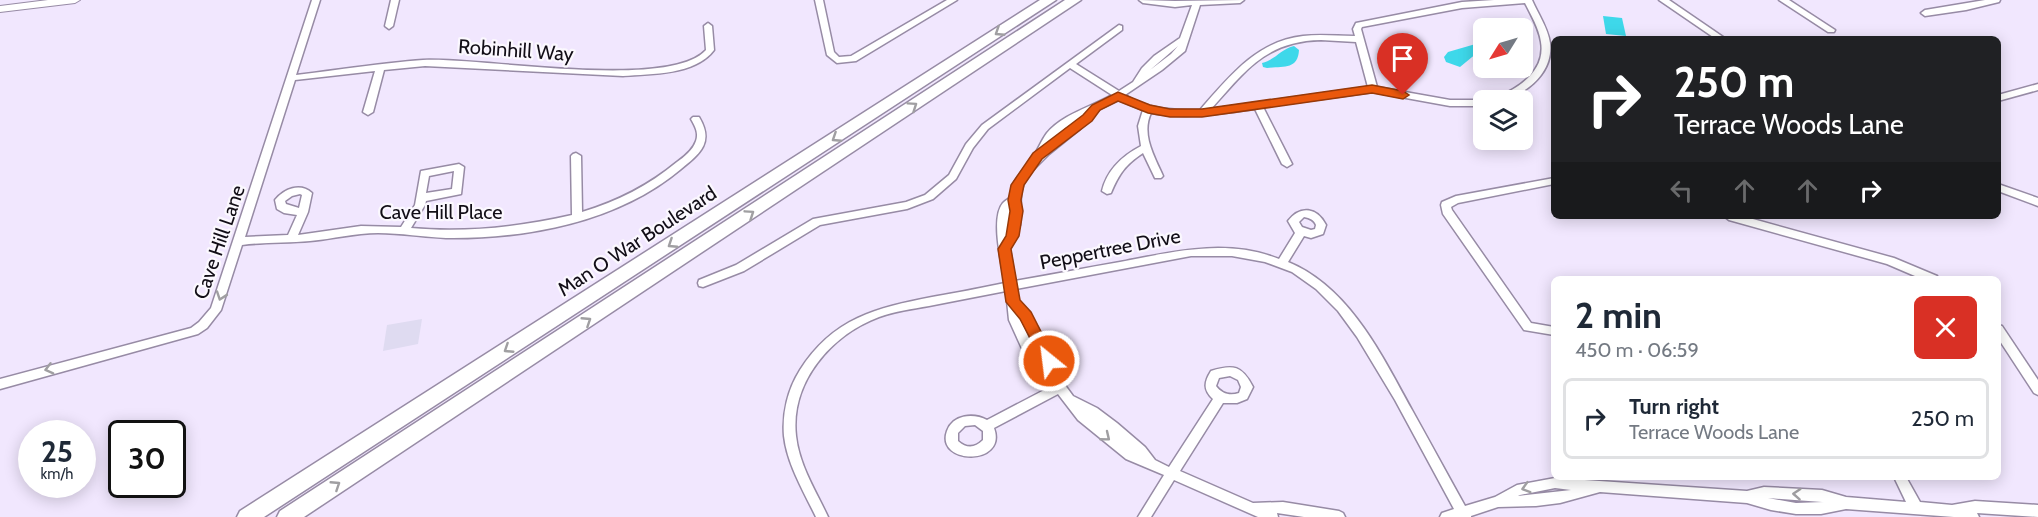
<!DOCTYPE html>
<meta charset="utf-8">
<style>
:root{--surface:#fff;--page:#f6f6f7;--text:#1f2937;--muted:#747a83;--line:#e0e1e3}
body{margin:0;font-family:Cabin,sans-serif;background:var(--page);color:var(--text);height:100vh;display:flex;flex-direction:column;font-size:22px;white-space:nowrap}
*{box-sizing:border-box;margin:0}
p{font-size:20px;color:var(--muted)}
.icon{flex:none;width:33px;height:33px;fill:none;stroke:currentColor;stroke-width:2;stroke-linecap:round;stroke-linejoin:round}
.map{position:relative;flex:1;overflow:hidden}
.sheet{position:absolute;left:1551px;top:276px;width:450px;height:204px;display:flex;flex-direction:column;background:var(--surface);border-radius:9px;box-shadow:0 3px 15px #0003}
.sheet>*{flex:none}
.hud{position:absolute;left:1551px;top:36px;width:450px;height:183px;border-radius:9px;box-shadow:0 3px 15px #0003;background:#202124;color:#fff;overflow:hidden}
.needle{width:39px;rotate:233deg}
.tools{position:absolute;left:1473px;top:18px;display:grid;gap:12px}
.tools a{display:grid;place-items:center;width:60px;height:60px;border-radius:9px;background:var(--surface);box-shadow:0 3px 15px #0003;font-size:30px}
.speed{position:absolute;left:18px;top:420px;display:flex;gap:12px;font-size:30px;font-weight:700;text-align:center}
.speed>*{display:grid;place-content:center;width:78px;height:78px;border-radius:50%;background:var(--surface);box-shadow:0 3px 15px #0003;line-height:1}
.speed small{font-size:15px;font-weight:400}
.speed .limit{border:3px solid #111;border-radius:9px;background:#fff;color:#111}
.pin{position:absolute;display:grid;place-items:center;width:51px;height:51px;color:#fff;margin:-62px -26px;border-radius:50% 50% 50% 0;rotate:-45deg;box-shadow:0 0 6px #0007}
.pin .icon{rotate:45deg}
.me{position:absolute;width:66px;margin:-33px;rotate:331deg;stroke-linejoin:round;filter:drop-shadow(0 0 4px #0008)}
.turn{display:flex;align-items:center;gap:21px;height:126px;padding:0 24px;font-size:27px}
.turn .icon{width:78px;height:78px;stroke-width:2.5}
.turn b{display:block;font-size:42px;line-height:51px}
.lanes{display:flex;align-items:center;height:57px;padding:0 24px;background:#0003;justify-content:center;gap:30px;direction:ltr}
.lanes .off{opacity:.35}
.round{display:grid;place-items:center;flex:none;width:63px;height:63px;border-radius:9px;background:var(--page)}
.summary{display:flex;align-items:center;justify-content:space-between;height:102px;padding:0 24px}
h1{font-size:36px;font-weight:700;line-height:45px}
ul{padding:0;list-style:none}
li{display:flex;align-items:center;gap:18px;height:81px;margin:0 12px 9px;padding:0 12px;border:3px solid var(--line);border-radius:9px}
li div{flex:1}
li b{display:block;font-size:22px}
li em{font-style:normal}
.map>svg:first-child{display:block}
</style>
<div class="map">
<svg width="2038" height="517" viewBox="0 0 2038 517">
<rect width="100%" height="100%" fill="#f1e7fe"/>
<path fill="#dfdbf1" d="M422,319L418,344L383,351L387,325Z"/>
<g fill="#3ed8ea">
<path d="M1603,16L1622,18L1626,36L1606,34Z"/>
<path d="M1479,43L1483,45V48L1460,67L1446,62L1444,57L1448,52Z"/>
<path d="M1294,46L1299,50C1298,70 1283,66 1267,68L1263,67L1262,63C1275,60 1281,49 1294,46Z"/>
</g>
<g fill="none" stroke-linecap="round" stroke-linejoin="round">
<defs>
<g id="minor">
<path d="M312,0H320L296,75C339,70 381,63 423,60C481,57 669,91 706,50L704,26L708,23L712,26L714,50C695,75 652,74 623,76L425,66L384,70L373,112L368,115L363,112L375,71L295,80L245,237L288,235L297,215L284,213L277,209L275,200C284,189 300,182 312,193L308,212L298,235L361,226L401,227L415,205L421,171L459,164L464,167L461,194L426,201L425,205L411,228C465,233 519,227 572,215L571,156L573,154L576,153L581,156L582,212C618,201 648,186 677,162C684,157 693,150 696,141C699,133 695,126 691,119L693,117H699C714,142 701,153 681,169C618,222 527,239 446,238C423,237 401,233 378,233C355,233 333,239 310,241C288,243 265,242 242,245L221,310L207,328L198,334L0,389V379L191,328L199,322L211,308ZM454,171L452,189L426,193L429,176ZM300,194L302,195L299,208L286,204L285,201L292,196Z"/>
<path d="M391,0H399L393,26L389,29L385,26Z"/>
<path d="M815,0H823L834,52L839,57L851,56L947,0H957L856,61L837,63L827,55Z"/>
<path d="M1139,0L1175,1L1244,0L1240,3L1200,5L1185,51L1162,70L1125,95C1148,110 1174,110 1200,110C1229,77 1257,41 1303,36C1320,34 1338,36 1355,36L1353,29L1356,23L1462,2L1494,0H1532C1538,14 1548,28 1550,43C1554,74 1521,100 1494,100L1495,98C1518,89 1546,71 1541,42C1539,28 1531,15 1525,3L1462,8L1362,27L1361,29L1377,87L1450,100H1486H1484V106H1450L1373,92L1263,107L1292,164L1287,167L1282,164L1255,109C1219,114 1186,119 1151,113C1141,134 1154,156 1163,176L1161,178H1155L1143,153C1125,165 1119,174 1111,193L1107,194L1102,191C1107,170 1122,156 1141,146L1138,126L1143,110L1119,100L1100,109L1080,129L1049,154L1030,173L1024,183L1021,192L1020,225L1010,249L1015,281C1050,275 1085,268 1120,262C1172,252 1227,238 1279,259L1295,233L1288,221C1300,205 1317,207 1326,225L1323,234L1311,238L1304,236L1288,262C1349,287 1382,355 1412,410C1430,442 1447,474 1465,506L1495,497L1517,485L1555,478L1747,491L1764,487L1822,490L1846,497L1906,502L1894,477H1906L1920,502L1952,505L1975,501L2038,505V517L1977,513L1979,517H1954L1846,509L1821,514H1796L1771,510L1747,503L1600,492L1560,503L1536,506L1498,507L1471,516V517H1440L1442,513L1454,509L1395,400L1357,337L1338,311L1316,289L1292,272L1265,262L1232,256H1191L1016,289L1018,300L1036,325L1048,347L1059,377L1073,396L1097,408L1117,423L1145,447L1155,460L1169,467L1213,399C1203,390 1204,382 1211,371C1234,364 1242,366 1253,387L1247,399L1237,403H1223L1180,471L1253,503L1283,502L1339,511L1343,513L1345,517H1304L1277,513L1278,517H1258L1174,480L1151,517H1138L1164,475L1126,459L1078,420L1058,394L994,428C1008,466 935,465 947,431C953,414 974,413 987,420L1052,386L1034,368L1024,353L1009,320L1006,291C980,296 954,301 929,306C912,309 895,311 879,317C831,335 790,382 796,436C799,465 816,491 828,517H816C804,492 787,464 784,436C782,413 788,389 800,370C833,318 876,308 932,297C956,293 980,288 1005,283C1002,265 990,218 1003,203C1005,201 1008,199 1011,197C1011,179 1024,171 1033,157C1038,150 1041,141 1047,133C1063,114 1091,107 1112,95L1070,68L988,129L973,148L956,179L933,199L907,209L820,225L744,271L703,287L699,286L698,283L699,280L736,265L813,219L906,202L925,195L949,175L966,144L982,125L1119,25L1122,26V30L1076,64L1119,91L1133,82L1142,68L1154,56L1180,38L1192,5L1175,7L1143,3ZM1321,40L1356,42L1368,87L1211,109C1245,71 1266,41 1321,40ZM1178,46L1171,54L1150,70ZM1081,118L1050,143L1065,128ZM1011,207L1010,219L1007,234ZM1304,217C1310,218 1314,220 1316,225L1315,229L1311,230L1302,227L1299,222ZM1020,319L1032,339L1043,362L1035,351ZM1230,376L1238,380L1241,387L1239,393C1230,396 1222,394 1216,386L1219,378ZM975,425L983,431V440C975,448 967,449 958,441V433L965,426ZM1555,488L1571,490L1518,496L1520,495ZM1768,498L1822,502H1824L1796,503Z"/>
<path d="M1659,0H1669L1726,39H1716Z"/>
<path d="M1779,0H1789L1835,30L1834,32H1828Z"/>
<path d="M1985,0H2000L1999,2L1966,10L1925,16L1921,13L1925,10Z"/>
<path d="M2038,84V90L1998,101V95Z"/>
<path d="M1554,178V184L1458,203L1451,207L1452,210L1531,323L1554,327V335L1524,330L1443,214L1441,205L1442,202L1456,196Z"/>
<path d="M1998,184L2038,198V206L1998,191Z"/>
<path d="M1724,216H1742L1894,258L1937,276L1938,279H1922L1887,264L1729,220Z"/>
<path d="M1998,325L2002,326L2038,380V395L2034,393L1998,338Z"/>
</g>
<path id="tertiary" d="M48,0H80L75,3L0,12V6Z"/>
<g id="primary">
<path d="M1040,0H1056L264,517H237L240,511Z"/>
<path d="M1065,0H1081L304,517H277L280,511Z"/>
</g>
</defs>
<use href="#minor" stroke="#978ba5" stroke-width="3"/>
<use href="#tertiary" stroke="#978ba5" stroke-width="2"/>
<use href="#primary" stroke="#978ba5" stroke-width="3"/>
<use href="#minor" fill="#fff" fill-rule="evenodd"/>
<use href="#tertiary" fill="#fff" fill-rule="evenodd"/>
<use href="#primary" fill="#fff" fill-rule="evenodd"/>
</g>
<defs><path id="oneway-chevron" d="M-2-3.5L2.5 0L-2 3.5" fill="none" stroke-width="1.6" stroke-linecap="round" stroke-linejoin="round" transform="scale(1.5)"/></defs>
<g stroke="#a09fa2">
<use href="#oneway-chevron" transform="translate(999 32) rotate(147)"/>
<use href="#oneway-chevron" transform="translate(913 106) rotate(-34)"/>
<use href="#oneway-chevron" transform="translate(836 138) rotate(147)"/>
<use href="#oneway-chevron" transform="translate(750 214) rotate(-34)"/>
<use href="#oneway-chevron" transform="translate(672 244) rotate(147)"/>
<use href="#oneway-chevron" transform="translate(221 296) rotate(109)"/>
<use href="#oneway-chevron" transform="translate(587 321) rotate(-33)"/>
<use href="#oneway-chevron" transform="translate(508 349) rotate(147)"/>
<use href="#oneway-chevron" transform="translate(49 369) rotate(165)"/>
<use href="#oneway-chevron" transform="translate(1106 437) rotate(39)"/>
<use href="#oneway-chevron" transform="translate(336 485) rotate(-33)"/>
<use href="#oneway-chevron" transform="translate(1526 488) rotate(164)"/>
<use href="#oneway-chevron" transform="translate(1797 494) rotate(-176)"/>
</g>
<path fill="#ea580c" stroke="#983908" stroke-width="1.5" d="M1372,85L1403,91L1409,95L1403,99L1372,93L1202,117H1170L1148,113L1118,101L1100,110L1092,121L1042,159L1024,185L1021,200L1023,211L1019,236L1011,249L1020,300L1031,312L1056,361L1054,365H1044L1020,319L1006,302L998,249L1006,236L1010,211L1008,200L1011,185L1033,153L1083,115L1092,105L1118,92L1150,105L1170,109H1202Z"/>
<g text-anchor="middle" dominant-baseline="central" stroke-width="4.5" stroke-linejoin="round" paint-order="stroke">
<g font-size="20" fill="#120e17" stroke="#fbf8fe">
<text transform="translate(516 50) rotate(4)">Robinhill Way</text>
<text x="441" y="212">Cave Hill Place</text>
<text transform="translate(637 241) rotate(-33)">Man O War Boulevard</text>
<text transform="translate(219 242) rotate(-71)">Cave Hill Lane</text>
<text transform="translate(1110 249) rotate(-11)">Peppertree Drive</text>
</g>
</g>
</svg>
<div class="tools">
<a><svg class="needle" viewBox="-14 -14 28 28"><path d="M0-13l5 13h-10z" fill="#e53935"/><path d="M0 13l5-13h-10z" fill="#747a83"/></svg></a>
<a><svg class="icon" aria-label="layers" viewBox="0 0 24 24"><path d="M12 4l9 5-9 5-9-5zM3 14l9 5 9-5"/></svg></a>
</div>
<div class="speed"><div>25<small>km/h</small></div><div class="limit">30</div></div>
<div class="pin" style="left:1403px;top:95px;background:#d93025"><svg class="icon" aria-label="arrive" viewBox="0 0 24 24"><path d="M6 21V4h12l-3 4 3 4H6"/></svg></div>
<svg class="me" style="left:1049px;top:361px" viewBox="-20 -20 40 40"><circle r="17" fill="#ea580c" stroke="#fff" stroke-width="3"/><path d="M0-11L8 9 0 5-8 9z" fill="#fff"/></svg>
<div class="hud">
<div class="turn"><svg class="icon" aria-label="right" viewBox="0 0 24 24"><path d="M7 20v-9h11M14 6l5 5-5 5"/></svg><div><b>250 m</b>Terrace Woods Lane</div></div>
<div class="lanes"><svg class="icon off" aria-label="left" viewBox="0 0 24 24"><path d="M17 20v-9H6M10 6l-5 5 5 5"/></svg><svg class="icon off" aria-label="ahead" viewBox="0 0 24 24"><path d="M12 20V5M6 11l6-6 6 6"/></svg><svg class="icon off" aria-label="ahead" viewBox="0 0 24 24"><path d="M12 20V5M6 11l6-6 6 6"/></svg><svg class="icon" aria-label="right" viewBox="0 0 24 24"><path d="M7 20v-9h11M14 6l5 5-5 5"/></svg></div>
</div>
<section class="sheet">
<div class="summary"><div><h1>2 min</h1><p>450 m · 06:59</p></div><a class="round" style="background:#d93025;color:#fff"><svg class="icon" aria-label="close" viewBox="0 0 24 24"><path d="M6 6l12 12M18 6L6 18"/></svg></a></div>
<ul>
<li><svg class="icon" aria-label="right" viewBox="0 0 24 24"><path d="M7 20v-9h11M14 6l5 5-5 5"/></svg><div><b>Turn right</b><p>Terrace Woods Lane</p></div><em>250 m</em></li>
</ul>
</section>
</div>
